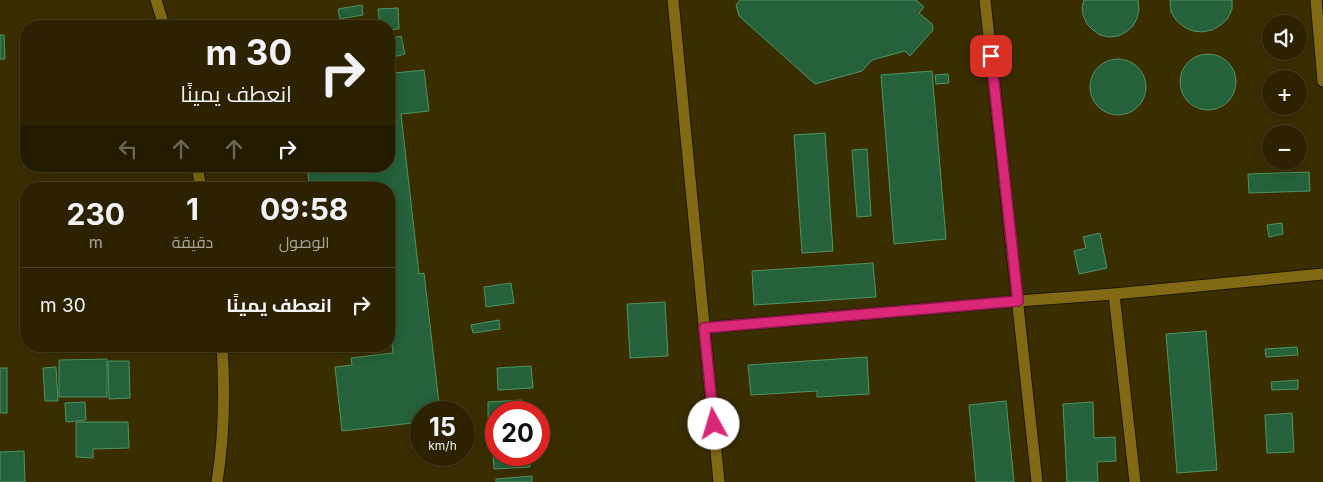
<!DOCTYPE html>
<html lang="ar">
<meta charset="utf-8">
<style>
:root{--surface:#2c2201;--page:#382f10;--text:#f1f3f6;--muted:#a6a499;--line:#483f23}
body{margin:0;font-family:Inter,Cairo,sans-serif;background:var(--page);color:var(--text);direction:rtl;height:100vh;display:flex;flex-direction:column;font-size:19px;white-space:nowrap}
*{box-sizing:border-box;margin:0}
p{font-size:16px;color:var(--muted)}
.icon{flex:none;width:28px;height:28px;fill:none;stroke:currentColor;stroke-width:2;stroke-linecap:round;stroke-linejoin:round}
.map{position:relative;flex:1;overflow:hidden;direction:ltr}
.details{position:absolute;left:20px;top:182px;width:375px;height:170px;display:flex;flex-direction:column;background:var(--surface);border-radius:20px;box-shadow:0 2px 12px #0003,0 0 0 1px var(--line);direction:rtl}
.details>*{flex:none}
.hud{position:absolute;left:20px;top:20px;width:375px;height:152px;border-radius:20px;box-shadow:0 2px 12px #0003,0 0 0 1px var(--line);direction:rtl;background:#2c2201;color:var(--text);overflow:hidden}
.tools{position:absolute;left:1262px;top:15px;display:grid;gap:10px}
.tools a{display:grid;place-items:center;width:45px;height:45px;border-radius:50%;background:var(--surface);box-shadow:0 2px 12px #0003,0 0 0 1px var(--line);font-size:25px}
.speed{position:absolute;left:410px;top:401px;display:flex;gap:10px;font-size:25px;font-weight:700;text-align:center}
.speed>*{display:grid;place-content:center;width:65px;height:65px;border-radius:50%;background:var(--surface);box-shadow:0 2px 12px #0003,0 0 0 1px var(--line);line-height:1}
.speed small{font-size:12px;font-weight:400}
.speed .limit{border:8px solid #d22;background:#fff;color:#111}
.pin{position:absolute;display:grid;place-items:center;width:42px;height:42px;color:#fff;margin:-21px;border-radius:10px;box-shadow:0 2px 8px #0006}
.me{position:absolute;width:55px;margin:-28px;rotate:354deg;stroke-linejoin:round;filter:drop-shadow(0 0 4px #0008)}
.turn{display:flex;align-items:center;gap:18px;height:105px;padding:0 20px;font-size:22px}
.turn .icon{width:65px;height:65px;stroke-width:2.5}
.turn b{display:block;font-size:35px;line-height:42px}
.lanes{display:flex;align-items:center;height:48px;padding:0 20px;background:#0003;justify-content:center;gap:25px;direction:ltr}
.lanes .off{opacity:.35}
.eta{display:flex;justify-content:space-evenly;align-items:center;height:85px;text-align:center}
.eta b{font-size:30px;font-weight:700;line-height:35px}
ul{padding:0;list-style:none}
li{display:flex;align-items:center;gap:15px;height:75px;padding:0 20px;border-top:1px solid var(--line)}
li div{flex:1}
li b{display:block;font-size:19px}
li em{font-style:normal}
.map>svg:first-child{display:block}
</style>
<div class="map">
<svg width="1323" height="482" viewBox="0 0 1323 482">
<rect width="100%" height="100%" fill="#3a2e01"/>
<g fill="#25613a" stroke="#4e9464">
<path d="M740,0H916L924,7L919,13L932,24L933,30L910,56L905,51L872,60L862,71L815,84L739,16L736,5Z"/>
<path d="M1084,0H1138L1139,10L1137,18L1133,26L1126,32L1118,36L1109,37L1100,35L1093,30L1087,24L1083,15L1082,7Z"/>
<path d="M1170,0H1232V9L1228,18L1221,25L1212,30L1202,32L1193,31L1184,27L1176,20L1171,12Z"/>
<path d="M362,5L363,15L340,19L338,9Z"/>
<path d="M398,8L399,29L389,30V26H380L378,9Z"/>
<path d="M0,35H4L5,59H0Z"/>
<path d="M401,36L405,54L389,58V39Z"/>
<circle cx="1208" cy="82" r="28"/>
<circle cx="1118" cy="87" r="28"/>
<path d="M389,63H394L395,73L424,70L429,111L401,114L419,274L424,273L440,412H421V422L342,431L335,367L352,365L351,358L393,353L389,317V189H310L307,166H389Z"/>
<path d="M932,71L946,239L894,244L881,75Z"/>
<path d="M948,74L949,83L936,84L935,75Z"/>
<path d="M825,133L833,251L802,253L794,135Z"/>
<path d="M867,149L871,216L857,217L852,150Z"/>
<path d="M1309,172L1310,191L1249,193L1248,174Z"/>
<path d="M1282,223L1283,234L1269,237L1267,225Z"/>
<path d="M1100,233L1107,268L1079,274L1074,251L1086,248L1083,237Z"/>
<path d="M873,263L876,297L754,305L752,271Z"/>
<path d="M511,283L514,303L486,307L484,287Z"/>
<path d="M665,302L668,356L630,358L627,304Z"/>
<path d="M499,320L500,329L473,333L471,325Z"/>
<path d="M1206,331L1217,470L1177,473L1166,334Z"/>
<path d="M1297,347L1298,355L1266,357L1265,349Z"/>
<path d="M867,357L869,394L817,397V391L751,395L748,365Z"/>
<path d="M107,359V397H59V360Z"/>
<path d="M108,361H129L130,398L109,399Z"/>
<path d="M531,366L533,388L498,390L497,368Z"/>
<path d="M56,367L58,401H45L43,368Z"/>
<rect x="0" y="368" width="7" height="45"/>
<path d="M1298,380V389L1272,390L1271,382Z"/>
<path d="M522,400V412H496V417L488,418V402Z"/>
<path d="M1006,401L1014,482H976L969,405Z"/>
<path d="M85,402L86,420L66,422L65,403Z"/>
<path d="M1093,402L1094,438L1115,437L1116,461L1097,462L1098,482H1067L1063,404Z"/>
<path d="M1292,413L1294,452L1267,453L1265,415Z"/>
<path d="M76,422H128L129,448L93,449V458L76,457Z"/>
<path d="M496,428V443L492,444L490,429Z"/>
<path d="M24,451L25,482H0V452Z"/>
<path d="M493,454H496V455H529L530,467L494,469Z"/>
<path d="M532,476V482H496V479Z"/>
</g>
<g fill="none" stroke-linecap="round" stroke-linejoin="round">
<defs>
<g id="service">
<path d="M156,0L164,26"/>
<path d="M673,0L719,482"/>
<path d="M985,0L1037,482"/>
<path d="M1316,0L1323,81"/>
<path d="M197,166L201,189"/>
<path d="M1114,294L1135,482"/>
<path d="M704,328L1018,301L1114,294L1323,274"/>
<path d="M217,482C224,438 225,391 222,346"/>
</g>
</defs>
<use href="#service" stroke="#1e1600" stroke-width="13"/>
<use href="#service" stroke="#816a13" stroke-width="11"/>
</g>
<g fill="none" stroke-linecap="round" stroke-linejoin="round">
<defs>
<path id="route" d="M714,424L704,328L1018,301L991,56"/>
</defs>
<use href="#route" stroke="#8e194d" stroke-width="12"/>
<use href="#route" stroke="#db2777" stroke-width="9"/>
</g>
</svg>
<div class="tools">
<a><svg class="icon" aria-label="sound" viewBox="0 0 24 24"><path d="M4 9h4l5-4v14l-5-4H4zM17 9q2 3 0 6"/></svg></a>
<a>+</a>
<a>−</a>
</div>
<div class="speed"><div>15<small>km/h</small></div><div class="limit">20</div></div>
<div class="pin" style="left:991px;top:56px;background:#d93025"><svg class="icon" aria-label="arrive" viewBox="0 0 24 24"><path d="M6 21V4h12l-3 4 3 4H6"/></svg></div>
<svg class="me" style="left:714px;top:424px" viewBox="-20 -20 40 40"><circle r="19" fill="#fff"/><path d="M0-13L10 11 0 6-10 11z" fill="#db2777"/></svg>
<div class="hud">
<div class="turn"><svg class="icon" aria-label="right" viewBox="0 0 24 24"><path d="M7 20v-9h11M14 6l5 5-5 5"/></svg><div><b>30 m</b>انعطف يمينًا</div></div>
<div class="lanes"><svg class="icon off" aria-label="left" viewBox="0 0 24 24"><path d="M17 20v-9H6M10 6l-5 5 5 5"/></svg><svg class="icon off" aria-label="ahead" viewBox="0 0 24 24"><path d="M12 20V5M6 11l6-6 6 6"/></svg><svg class="icon off" aria-label="ahead" viewBox="0 0 24 24"><path d="M12 20V5M6 11l6-6 6 6"/></svg><svg class="icon" aria-label="right" viewBox="0 0 24 24"><path d="M7 20v-9h11M14 6l5 5-5 5"/></svg></div>
</div>
<section class="details">
<div class="eta">
<div><b>09:58</b><p>الوصول</p></div>
<div><b>1</b><p>دقيقة</p></div>
<div><b>230</b><p>m</p></div>
</div>
<ul>
<li><svg class="icon" aria-label="right" viewBox="0 0 24 24"><path d="M7 20v-9h11M14 6l5 5-5 5"/></svg><div><b>انعطف يمينًا</b></div><em>30 m</em></li>
</ul>
</section>
</div>
